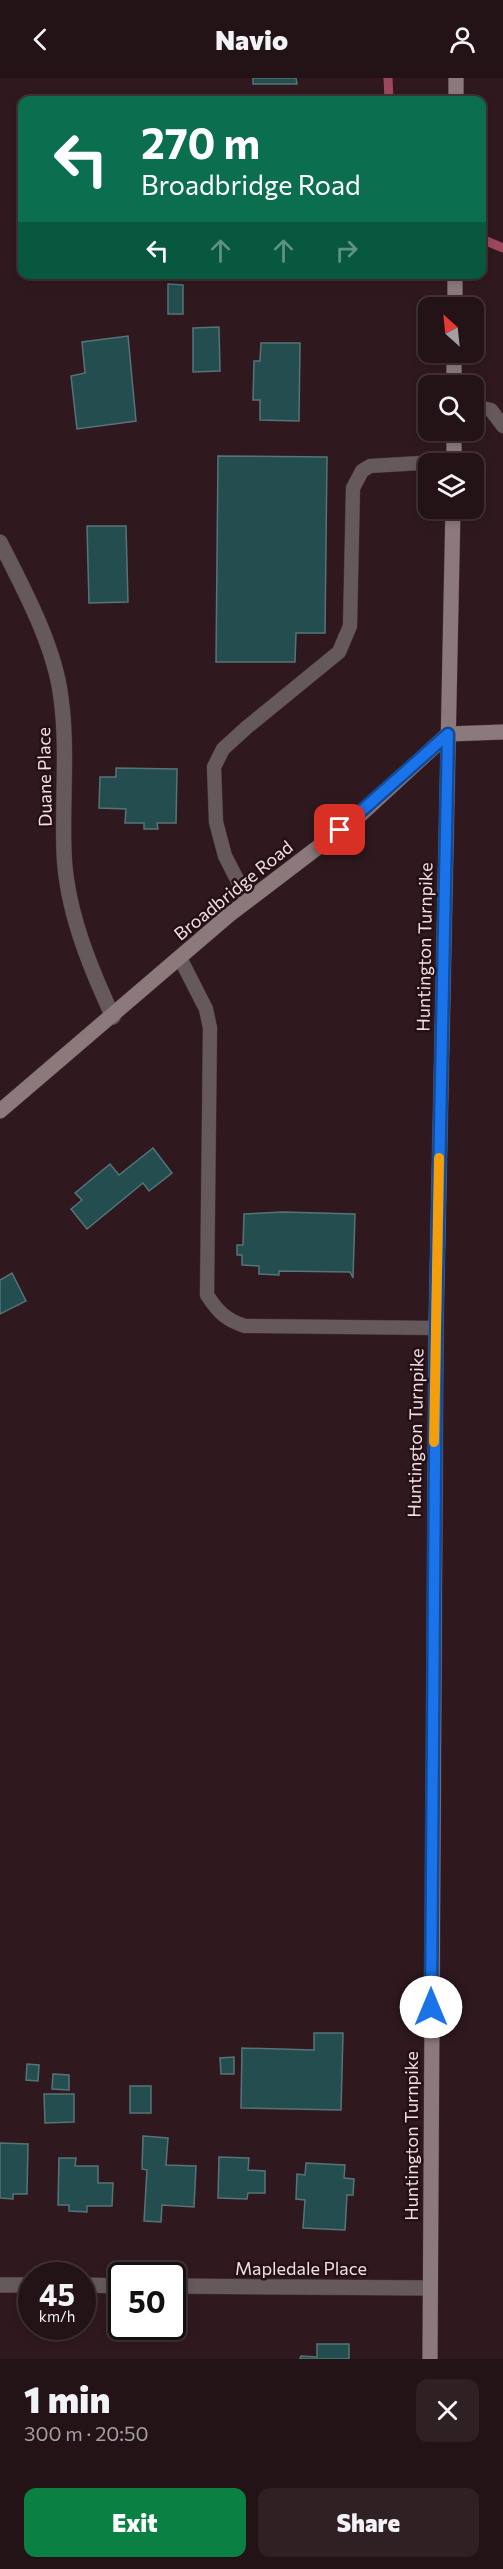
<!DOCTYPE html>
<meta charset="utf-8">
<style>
:root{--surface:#231316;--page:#2f2023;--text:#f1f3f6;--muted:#a39ea1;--line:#403235;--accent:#0b8043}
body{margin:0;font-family:Commissioner,sans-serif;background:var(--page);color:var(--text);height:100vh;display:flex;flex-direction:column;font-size:22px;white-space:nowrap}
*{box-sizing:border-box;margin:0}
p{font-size:20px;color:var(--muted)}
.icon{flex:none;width:33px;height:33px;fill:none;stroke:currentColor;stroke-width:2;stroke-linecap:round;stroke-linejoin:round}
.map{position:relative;height:2281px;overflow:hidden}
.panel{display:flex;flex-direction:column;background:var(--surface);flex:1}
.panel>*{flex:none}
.top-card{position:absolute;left:18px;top:18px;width:468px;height:183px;border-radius:12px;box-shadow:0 3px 9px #0003,0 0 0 2px var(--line);background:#0b6e4f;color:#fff;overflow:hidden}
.needle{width:39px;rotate:333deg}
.tools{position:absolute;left:418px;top:219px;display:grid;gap:12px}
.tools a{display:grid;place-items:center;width:66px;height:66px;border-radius:12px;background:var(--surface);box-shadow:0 3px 9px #0003,0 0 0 2px var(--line);font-size:30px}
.speed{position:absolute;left:18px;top:2184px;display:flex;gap:12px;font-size:30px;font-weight:700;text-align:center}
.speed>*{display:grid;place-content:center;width:78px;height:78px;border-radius:50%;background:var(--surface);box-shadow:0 3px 9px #0003,0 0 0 2px var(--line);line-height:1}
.speed small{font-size:15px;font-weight:400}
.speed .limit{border:3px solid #111;border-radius:9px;background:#fff;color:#111}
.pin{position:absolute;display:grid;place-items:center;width:51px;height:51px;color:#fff;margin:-26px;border-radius:12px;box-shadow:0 3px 9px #0006}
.me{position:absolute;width:66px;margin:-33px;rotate:0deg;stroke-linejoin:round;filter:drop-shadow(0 0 4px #0008)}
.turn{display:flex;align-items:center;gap:21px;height:126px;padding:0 24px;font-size:27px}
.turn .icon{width:78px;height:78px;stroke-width:2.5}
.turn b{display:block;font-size:42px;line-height:51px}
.lanes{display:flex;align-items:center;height:57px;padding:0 24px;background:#0003;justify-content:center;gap:30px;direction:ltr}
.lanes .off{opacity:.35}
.round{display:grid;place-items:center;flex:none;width:63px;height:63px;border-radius:12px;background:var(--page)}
.head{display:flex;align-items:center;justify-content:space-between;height:102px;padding:0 24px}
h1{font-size:36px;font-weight:800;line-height:45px}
.button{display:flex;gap:12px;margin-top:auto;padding:12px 24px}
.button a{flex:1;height:69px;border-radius:12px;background:var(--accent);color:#fff;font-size:24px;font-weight:800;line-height:69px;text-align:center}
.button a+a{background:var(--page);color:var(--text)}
header{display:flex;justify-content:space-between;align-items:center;height:78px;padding:0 24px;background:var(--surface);font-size:27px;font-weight:800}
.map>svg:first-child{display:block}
</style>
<header><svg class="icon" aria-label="back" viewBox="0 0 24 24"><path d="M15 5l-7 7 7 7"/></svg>Navio<svg class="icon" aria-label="person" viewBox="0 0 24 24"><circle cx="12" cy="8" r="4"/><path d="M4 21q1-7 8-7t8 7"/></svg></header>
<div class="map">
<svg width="503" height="2281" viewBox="0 0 503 2281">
<rect width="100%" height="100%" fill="#2f191e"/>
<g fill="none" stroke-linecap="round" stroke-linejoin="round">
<g stroke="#9c475c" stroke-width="9">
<path d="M388,0L389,22"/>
<path d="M484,162L503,170"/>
</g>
</g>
<g fill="#234d4f" stroke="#567476" stroke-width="1.5">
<path d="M253,0H296L297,6H253Z"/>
<path d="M168,206L183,207V236H168Z"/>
<path d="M219,249L220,293L193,294V250Z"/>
<path d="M128,258L136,343L77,351L71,298L85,295L82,264Z"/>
<path d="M261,265H300L299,343L260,342V322H253L254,283H260Z"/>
<path d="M218,378L327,379L325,555H296L295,584H216Z"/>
<path d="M87,448H126L128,524L89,525Z"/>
<path d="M116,690L177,691L176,745H157L158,751H144V745H125L126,731L99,730L100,699H116Z"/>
<path d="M153,1070L172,1095L149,1113L143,1105L87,1151L71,1131L82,1122L75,1115L110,1086L119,1097Z"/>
<path d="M283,1134L355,1136L353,1200L350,1194L279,1193V1197L259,1196V1188L242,1187V1177H237V1167H243L244,1136Z"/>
<path d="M12,1195L26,1223L0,1236V1202Z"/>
<path d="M314,1955H343L341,2032L241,2030L242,1970L314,1972Z"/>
<path d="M234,1979V1996H221L220,1980Z"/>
<path d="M27,1986L39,1987L38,2003L26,2002Z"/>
<path d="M53,1996L69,1997V2012L52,2011Z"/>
<rect x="130" y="2008" width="21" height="27"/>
<path d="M44,2016H74V2044L45,2045Z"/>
<path d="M143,2058L168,2060L166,2087L196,2088L194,2129L162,2127L161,2144L144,2143L147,2092L142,2091Z"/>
<path d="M0,2065L28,2066L27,2116H13V2121L0,2120Z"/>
<path d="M219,2079L249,2080L248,2092L265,2093V2115H248L247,2121L218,2120Z"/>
<path d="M59,2080H76L75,2088H98V2105H113L112,2128H87V2134L69,2133V2127H58Z"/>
<path d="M306,2085L345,2087L344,2100L354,2101L353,2117H347L345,2152L303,2150L305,2122L296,2121L297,2096L305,2097Z"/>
<path d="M317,2266H349V2281H300L301,2278L317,2279Z"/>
</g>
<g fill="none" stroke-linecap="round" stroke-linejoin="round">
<defs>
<g id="lane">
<path d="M474,328L491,332L503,348"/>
<path d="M248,823L225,778L216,744L214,689L223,671L246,650L339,574L350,548L353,410L362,393L370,388L454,383"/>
<path d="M180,880L206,931L210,950L207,1217C218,1234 226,1242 245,1248L436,1250"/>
</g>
<g id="street">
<path d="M0,464C23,510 55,568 61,620C68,671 62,722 64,774C66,831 89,887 113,939"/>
<path d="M0,2207H32"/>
<path d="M82,2207L122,2208"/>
<path d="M172,2208L430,2210"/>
</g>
<g id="secondary">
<path d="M456,22V0"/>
<path d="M455,230V196"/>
<path d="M454,308V274"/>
<path d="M454,386V352"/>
<path d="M0,1033L229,837L359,738L448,656L503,654"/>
<path d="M430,2281L436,1250L453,430"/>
</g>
</defs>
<use href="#lane" stroke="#4a353a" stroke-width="15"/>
<use href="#street" stroke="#4a353a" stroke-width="16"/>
<use href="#secondary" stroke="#4a353a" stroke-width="16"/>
<use href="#lane" stroke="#65595b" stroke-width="14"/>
<use href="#street" stroke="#65595b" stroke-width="15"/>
<use href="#secondary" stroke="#8c797c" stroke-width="15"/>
</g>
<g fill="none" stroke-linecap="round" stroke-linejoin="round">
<defs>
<path id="route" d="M340,752L448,656L436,1250L431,1929"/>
</defs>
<use href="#route" stroke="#114b97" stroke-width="15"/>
<use href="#route" stroke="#1a73e8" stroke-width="10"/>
<path stroke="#f59e0b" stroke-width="10" d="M434,1364L439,1080"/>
</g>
<g text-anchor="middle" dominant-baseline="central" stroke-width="5" stroke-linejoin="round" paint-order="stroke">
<g font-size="18" fill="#f0e0e3" stroke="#251015">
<text transform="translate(44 699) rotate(-91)">Duane Place</text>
<text transform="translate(233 812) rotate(-39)">Broadbridge Road</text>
<text transform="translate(424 869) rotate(-89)">Huntington Turnpike</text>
<text transform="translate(415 1355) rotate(-89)">Huntington Turnpike</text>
<text transform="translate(411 2058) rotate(-90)">Huntington Turnpike</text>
<text x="301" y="2190">Mapledale Place</text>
</g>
</g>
</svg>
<div class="tools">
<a><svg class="needle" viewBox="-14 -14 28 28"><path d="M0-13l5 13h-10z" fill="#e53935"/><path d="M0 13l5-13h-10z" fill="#a39ea1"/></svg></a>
<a><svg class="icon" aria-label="search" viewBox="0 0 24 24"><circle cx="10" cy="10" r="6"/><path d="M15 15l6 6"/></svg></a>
<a><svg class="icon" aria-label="layers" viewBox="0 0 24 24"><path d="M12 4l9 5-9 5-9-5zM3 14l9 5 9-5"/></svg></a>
</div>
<div class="speed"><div>45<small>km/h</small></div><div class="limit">50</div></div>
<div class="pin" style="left:340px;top:752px;background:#d93025"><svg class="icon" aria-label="arrive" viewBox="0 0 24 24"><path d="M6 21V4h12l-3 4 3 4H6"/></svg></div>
<svg class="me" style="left:431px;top:1929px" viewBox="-20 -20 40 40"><circle r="19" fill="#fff"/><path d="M0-13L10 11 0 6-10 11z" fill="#1a73e8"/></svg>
<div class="top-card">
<div class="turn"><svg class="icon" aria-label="left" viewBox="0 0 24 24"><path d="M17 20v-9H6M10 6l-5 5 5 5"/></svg><div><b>270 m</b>Broadbridge Road</div></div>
<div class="lanes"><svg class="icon" aria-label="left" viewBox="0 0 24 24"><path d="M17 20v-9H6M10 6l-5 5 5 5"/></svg><svg class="icon off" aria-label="ahead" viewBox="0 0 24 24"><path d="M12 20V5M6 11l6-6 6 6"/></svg><svg class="icon off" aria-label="ahead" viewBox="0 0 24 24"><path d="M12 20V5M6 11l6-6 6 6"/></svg><svg class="icon off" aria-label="right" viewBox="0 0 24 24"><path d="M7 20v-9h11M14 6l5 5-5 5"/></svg></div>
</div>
</div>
<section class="panel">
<div class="head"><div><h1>1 min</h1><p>300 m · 20:50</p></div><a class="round"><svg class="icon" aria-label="close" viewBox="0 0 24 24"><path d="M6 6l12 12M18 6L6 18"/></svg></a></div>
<div class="button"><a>Exit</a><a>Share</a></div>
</section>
